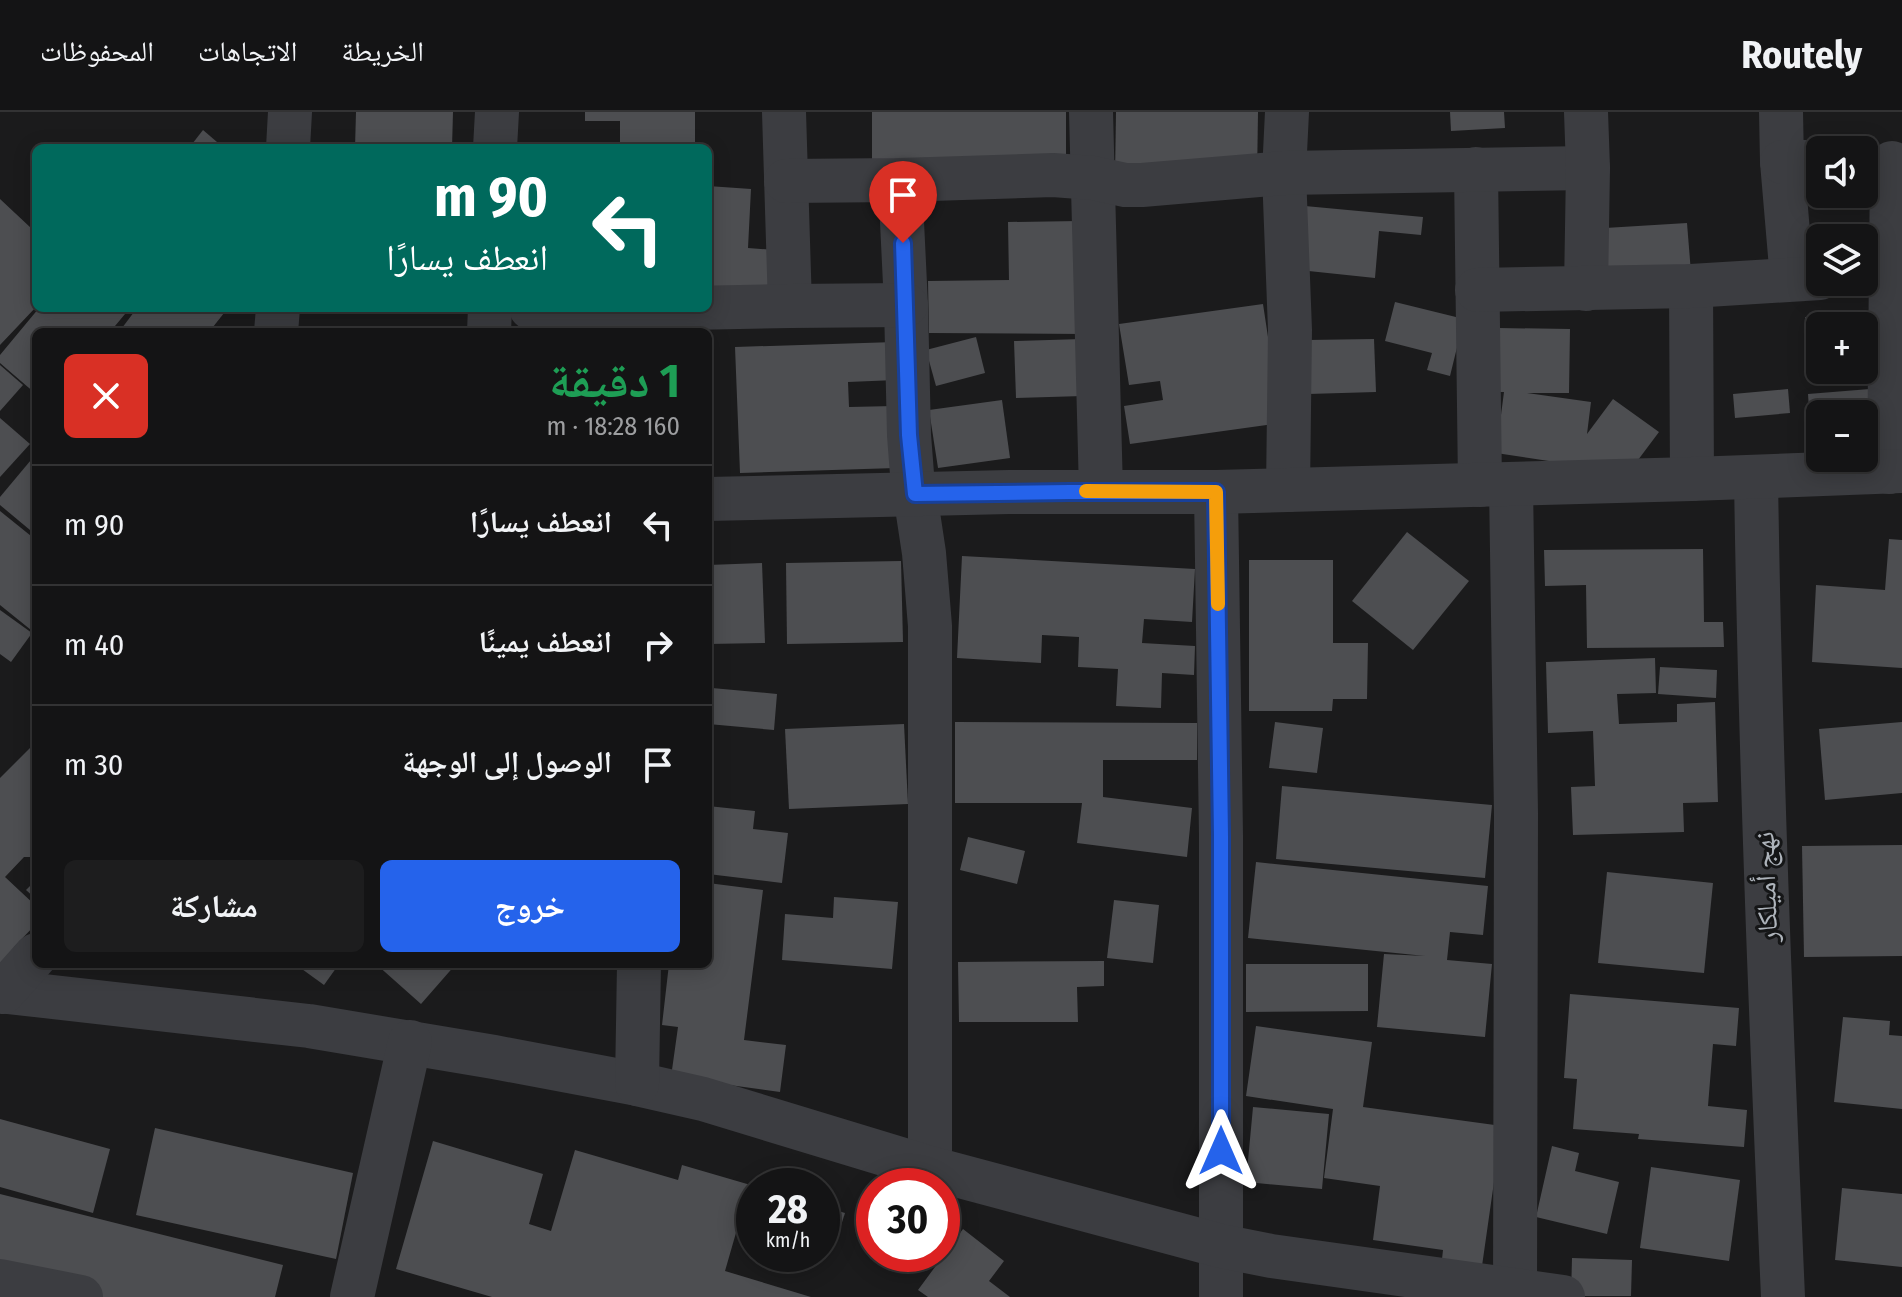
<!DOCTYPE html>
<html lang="ar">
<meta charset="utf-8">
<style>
:root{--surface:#141415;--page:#1d1d1e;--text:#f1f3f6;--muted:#9d9ea0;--line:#333334;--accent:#2563eb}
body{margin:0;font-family:"Fira Sans Condensed","Noto Naskh Arabic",sans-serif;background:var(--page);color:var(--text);direction:rtl;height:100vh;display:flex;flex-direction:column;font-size:30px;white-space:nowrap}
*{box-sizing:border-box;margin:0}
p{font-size:26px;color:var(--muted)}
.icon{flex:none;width:44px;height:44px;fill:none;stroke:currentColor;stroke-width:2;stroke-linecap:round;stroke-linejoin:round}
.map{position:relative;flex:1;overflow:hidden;direction:ltr}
.side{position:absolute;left:32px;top:216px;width:680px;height:640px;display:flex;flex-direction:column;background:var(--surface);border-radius:12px;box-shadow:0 4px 20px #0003,0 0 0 2px var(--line);direction:rtl}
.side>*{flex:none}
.hud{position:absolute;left:32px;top:32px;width:680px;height:168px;border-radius:12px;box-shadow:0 4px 20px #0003,0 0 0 2px var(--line);direction:rtl;background:#00695c;color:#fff;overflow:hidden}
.tools{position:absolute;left:1806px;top:24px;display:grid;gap:16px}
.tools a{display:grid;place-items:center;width:72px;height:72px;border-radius:12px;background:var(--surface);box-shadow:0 4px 20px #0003,0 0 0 2px var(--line);font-size:40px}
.speed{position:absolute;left:736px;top:1056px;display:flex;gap:16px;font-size:40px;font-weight:700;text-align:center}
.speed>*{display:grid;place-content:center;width:104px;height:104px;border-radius:50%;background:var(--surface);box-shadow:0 4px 20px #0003,0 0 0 2px var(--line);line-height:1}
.speed small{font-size:20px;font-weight:400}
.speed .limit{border:12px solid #d22;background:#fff;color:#111}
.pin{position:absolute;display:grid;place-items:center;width:68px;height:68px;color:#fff;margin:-82px -34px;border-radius:50% 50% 50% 0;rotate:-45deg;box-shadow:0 0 8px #0007}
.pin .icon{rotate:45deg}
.me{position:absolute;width:88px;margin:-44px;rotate:0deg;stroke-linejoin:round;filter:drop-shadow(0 0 6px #0008)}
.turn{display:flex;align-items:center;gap:28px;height:168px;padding:0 32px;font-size:36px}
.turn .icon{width:104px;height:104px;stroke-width:2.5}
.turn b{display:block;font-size:56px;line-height:68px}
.round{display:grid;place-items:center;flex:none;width:84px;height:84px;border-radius:12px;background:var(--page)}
.headline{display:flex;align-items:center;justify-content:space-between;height:136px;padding:0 32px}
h1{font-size:48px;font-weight:700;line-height:60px;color:#1e9e55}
.button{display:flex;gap:16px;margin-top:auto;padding:16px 32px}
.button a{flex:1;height:92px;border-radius:12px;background:var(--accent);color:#fff;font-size:32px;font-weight:700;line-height:92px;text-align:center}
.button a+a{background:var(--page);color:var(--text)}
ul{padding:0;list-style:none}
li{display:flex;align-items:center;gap:24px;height:120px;padding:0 32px;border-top:2px solid var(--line)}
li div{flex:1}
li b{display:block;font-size:30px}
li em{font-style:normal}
header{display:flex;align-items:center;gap:48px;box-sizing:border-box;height:112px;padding:0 40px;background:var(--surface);border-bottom:2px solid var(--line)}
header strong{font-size:38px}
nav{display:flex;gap:44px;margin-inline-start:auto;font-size:28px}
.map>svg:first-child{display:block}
</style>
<header>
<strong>Routely</strong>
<nav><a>الخريطة</a><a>الاتجاهات</a><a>المحفوظات</a></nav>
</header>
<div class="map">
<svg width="1902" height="1185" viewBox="0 0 1902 1185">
<rect width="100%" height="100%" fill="#1b1b1c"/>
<g fill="#4d4e51" fill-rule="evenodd">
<path d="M356,0H453L452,36H355Z"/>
<path d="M585,0H695V36H620V9H585Z"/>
<path d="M872,0H1066V66L872,75Z"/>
<path d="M1116,0H1258L1257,67L1115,65Z"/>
<path d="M1450,0H1504L1505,16L1451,19Z"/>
<path d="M203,18L224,36H189Z"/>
<path d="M708,74L751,77L748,136L776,138L773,194L708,190Z"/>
<path d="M0,87L31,116L36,111V195L0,233Z"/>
<path d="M1305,94L1423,105L1421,123L1379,119L1375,166L1299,158Z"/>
<path d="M1079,109L1085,222L929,221L928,169L1009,168L1008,110Z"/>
<path d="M1687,111L1692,173L1609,179L1605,116Z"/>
<path d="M1395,190L1464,207L1450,264L1427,258L1432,241L1385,229Z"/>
<path d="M1263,192L1281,311L1130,332L1124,294L1163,288L1160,269L1129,273L1119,212Z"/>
<path d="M39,196H130L110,220H36V282L0,251V243Z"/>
<path d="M137,196H228L209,220H119Z"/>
<path d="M1881,200L1885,260L1810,265L1805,205ZM1820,214H1864V258H1820Z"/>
<path d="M1498,216L1570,217L1569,281H1527L1591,290L1587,322L1613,287L1659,320L1617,376L1582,354L1496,341L1504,280H1497Z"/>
<path d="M976,225L985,261L936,274L926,238Z"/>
<path d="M1082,227L1083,284L1016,286L1014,229Z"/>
<path d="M1374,227L1376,280L1308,282L1307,228Z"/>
<path d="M895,230L896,268L848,270L849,295L894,294L896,356L740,361L735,235Z"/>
<path d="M0,253L23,273L0,299Z"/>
<path d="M1882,276L1887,337L1864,339V302H1820V342H1812L1808,282Z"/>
<path d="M1788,277L1790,301L1735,306L1733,282Z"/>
<path d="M1002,288L1010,346L938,356L929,298Z"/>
<path d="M0,306L30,332L0,365Z"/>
<path d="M36,342V423L0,393V385Z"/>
<path d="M0,399L36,428V522L0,493Z"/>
<path d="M1407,420L1469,469L1413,538L1352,489Z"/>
<path d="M1889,427L1902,428V556L1812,550L1816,473L1885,478Z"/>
<path d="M1703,437L1704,510H1723L1724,535L1587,536L1586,473L1545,474L1544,438Z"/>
<path d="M962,444L1195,457L1192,510L1144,507L1142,531L1195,534L1194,563L1162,561L1161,596L1116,594L1118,557L1078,555L1079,525L1042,523L1041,551L957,546Z"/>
<path d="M1249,448H1333V531H1368L1367,587H1333L1332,599H1249Z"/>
<path d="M901,449L903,530L787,532L786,451Z"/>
<path d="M762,451L765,531L708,532V453Z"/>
<path d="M0,498L32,521L11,550L0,542Z"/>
<path d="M1655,546L1656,581L1617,582L1619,612L1677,610V592L1715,590L1718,690L1683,691L1684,720L1573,723L1571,675L1595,674L1593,619L1548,621L1546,550Z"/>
<path d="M708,550L714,551L712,576L777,582L774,618L708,612Z"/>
<path d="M1660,555L1717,558L1716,586L1658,582Z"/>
<path d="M955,610L1197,611V648H1103V685L1192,696L1187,745L1077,731L1082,691H955Z"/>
<path d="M1275,610L1323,616L1317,661L1269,656Z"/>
<path d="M1902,610V681L1825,688L1819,617Z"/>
<path d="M904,612L908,692L789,697L785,617Z"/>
<path d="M30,636L36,641V745H24L5,765L36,794V812L15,834L0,859V666Z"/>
<path d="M1282,674L1492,693L1485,766L1276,747Z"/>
<path d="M708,694L755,699L753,717L788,721L782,771L708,762Z"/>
<path d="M968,725L1025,739L1017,772L960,758Z"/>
<path d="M1902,733V844L1804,845L1802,734Z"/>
<path d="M1256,750L1488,774L1483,823L1450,820L1447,848L1492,852L1485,925L1377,915L1384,842L1425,844L1248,826Z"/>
<path d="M1607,760L1713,771L1704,861L1598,851Z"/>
<path d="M36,768V787L26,778Z"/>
<path d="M708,771L763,778L744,928L786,933L780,980L671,965L678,915L662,913L669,852H708Z"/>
<path d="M834,785L898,790L892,857L782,848L785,802L833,806Z"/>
<path d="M1114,788L1159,793L1153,851L1107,846Z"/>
<path d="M1104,849V874L1077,875L1078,910H959L958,850Z"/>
<path d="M295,852H339L324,873Z"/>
<path d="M376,852H456L421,892Z"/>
<path d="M1246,852H1368V899L1246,900Z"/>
<path d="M1570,882L1739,896L1736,934L1713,932L1708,994L1747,998L1744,1035L1638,1027L1639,1022L1573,1017L1577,967L1564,966Z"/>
<path d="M1843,905L1890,909L1889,923L1902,924V997L1834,990Z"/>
<path d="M1256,914L1372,930L1363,995L1502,1014L1481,1161L1441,1156L1443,1138L1373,1128L1380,1074L1324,1066L1333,997L1246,984Z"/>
<path d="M1253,995L1329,1002L1322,1077L1246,1070Z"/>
<path d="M0,1007L110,1037L93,1101L0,1075Z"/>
<path d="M155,1016L353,1061L336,1147L136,1103Z"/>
<path d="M433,1029L543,1062L529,1112L551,1119L575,1038L678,1068L682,1053L754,1074V1104L742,1100L725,1159L811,1185H492L396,1157Z"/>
<path d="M1552,1034L1579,1041L1575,1059L1619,1070L1607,1122L1536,1105Z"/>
<path d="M1651,1055L1740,1068L1729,1149L1640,1136Z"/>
<path d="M1842,1076L1902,1082V1155L1835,1148Z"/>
<path d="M0,1082L283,1153L275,1185H102L0,1159Z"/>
<path d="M822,1094L845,1101L836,1129L822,1125Z"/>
<path d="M963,1117L1004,1149L989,1169L1010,1185H928L918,1178Z"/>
<path d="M1572,1146L1632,1148L1631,1184H1571Z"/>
</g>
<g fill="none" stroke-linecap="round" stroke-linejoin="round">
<g stroke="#3c3d41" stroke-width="44">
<path d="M784,0L790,194"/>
<path d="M1091,0L1101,379"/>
<path d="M1287,0L1284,61L1290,218L1288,378"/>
<path d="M1781,0L1782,50L1792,167"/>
<path d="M288,36L290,0"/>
<path d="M495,36L497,0"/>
<path d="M1782,50H1820"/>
<path d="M1476,57L1480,373"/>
<path d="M900,68L906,193L909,323L912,362L924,441L930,514V1056"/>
<path d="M786,69L900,68L1053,63L1093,66L1125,73H1142L1284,61L1588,56"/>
<path d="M1691,174L1692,367"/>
<path d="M1586,177L1588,56L1586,0"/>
<path d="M1477,178L1691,174L1820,166"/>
<path d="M531,196L591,198L790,194L906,193"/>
<path d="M276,220L278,196"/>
<path d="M489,220L490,196"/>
<path d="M1889,360L1892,51"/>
<path d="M1756,365C1760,639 1771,912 1783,1185"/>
<path d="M1511,373L1516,702L1515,1185"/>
<path d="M1216,380L1221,724V1185"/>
<path d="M708,387L1009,380H1216L1692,367L1902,359"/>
<path d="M0,879L309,914L494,945L637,972L703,987L930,1056L1221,1134L1271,1144L1563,1185"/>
<path d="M3,880L36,843"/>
<path d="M637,972L639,852"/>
<path d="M0,1169L81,1185"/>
<path d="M352,1185L410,930"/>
</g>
</g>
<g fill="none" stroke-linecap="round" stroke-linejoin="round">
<defs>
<path id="route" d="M903,131L909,323L915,382L1070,380H1216L1221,724V1039"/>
</defs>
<use href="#route" stroke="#184099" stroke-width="20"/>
<use href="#route" stroke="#2563eb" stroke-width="14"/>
<path stroke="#f59e0b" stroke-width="14" d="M1086,379L1216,380L1218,492"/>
</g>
<g text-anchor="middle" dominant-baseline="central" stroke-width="6" stroke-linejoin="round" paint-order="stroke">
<g font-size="28" fill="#aeb4bb" stroke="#151617">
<text transform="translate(1766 775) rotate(-92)">نهج أميلكار</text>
</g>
</g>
</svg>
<div class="tools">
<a><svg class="icon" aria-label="sound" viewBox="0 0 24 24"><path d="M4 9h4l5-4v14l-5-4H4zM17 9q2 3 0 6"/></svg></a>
<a><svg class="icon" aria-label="layers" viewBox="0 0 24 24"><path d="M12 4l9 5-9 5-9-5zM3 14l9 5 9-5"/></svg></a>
<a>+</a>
<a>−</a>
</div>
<div class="speed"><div>28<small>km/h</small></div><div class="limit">30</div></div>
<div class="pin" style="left:903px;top:131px;background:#d93025"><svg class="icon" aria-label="arrive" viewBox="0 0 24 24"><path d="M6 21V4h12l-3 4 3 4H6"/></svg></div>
<svg class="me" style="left:1221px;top:1039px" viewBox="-20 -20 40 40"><path d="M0-17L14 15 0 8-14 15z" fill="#2563eb" stroke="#fff" stroke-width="4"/></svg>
<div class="hud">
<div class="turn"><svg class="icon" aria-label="left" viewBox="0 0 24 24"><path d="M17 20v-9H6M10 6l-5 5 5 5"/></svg><div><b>90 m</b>انعطف يسارًا</div></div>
</div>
<section class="side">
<div class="headline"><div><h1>1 دقيقة</h1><p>160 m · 18:28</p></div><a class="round" style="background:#d93025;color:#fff"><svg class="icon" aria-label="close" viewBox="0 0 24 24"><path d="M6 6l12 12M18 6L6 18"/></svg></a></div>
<ul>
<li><svg class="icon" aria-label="left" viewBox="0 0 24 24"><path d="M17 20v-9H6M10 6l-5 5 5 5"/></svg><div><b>انعطف يسارًا</b></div><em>90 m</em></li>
<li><svg class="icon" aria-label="right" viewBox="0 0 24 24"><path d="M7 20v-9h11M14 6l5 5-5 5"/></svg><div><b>انعطف يمينًا</b></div><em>40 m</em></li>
<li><svg class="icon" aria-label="arrive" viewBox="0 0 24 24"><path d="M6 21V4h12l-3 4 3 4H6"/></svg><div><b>الوصول إلى الوجهة</b></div><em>30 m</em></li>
</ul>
<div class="button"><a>خروج</a><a>مشاركة</a></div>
</section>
</div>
